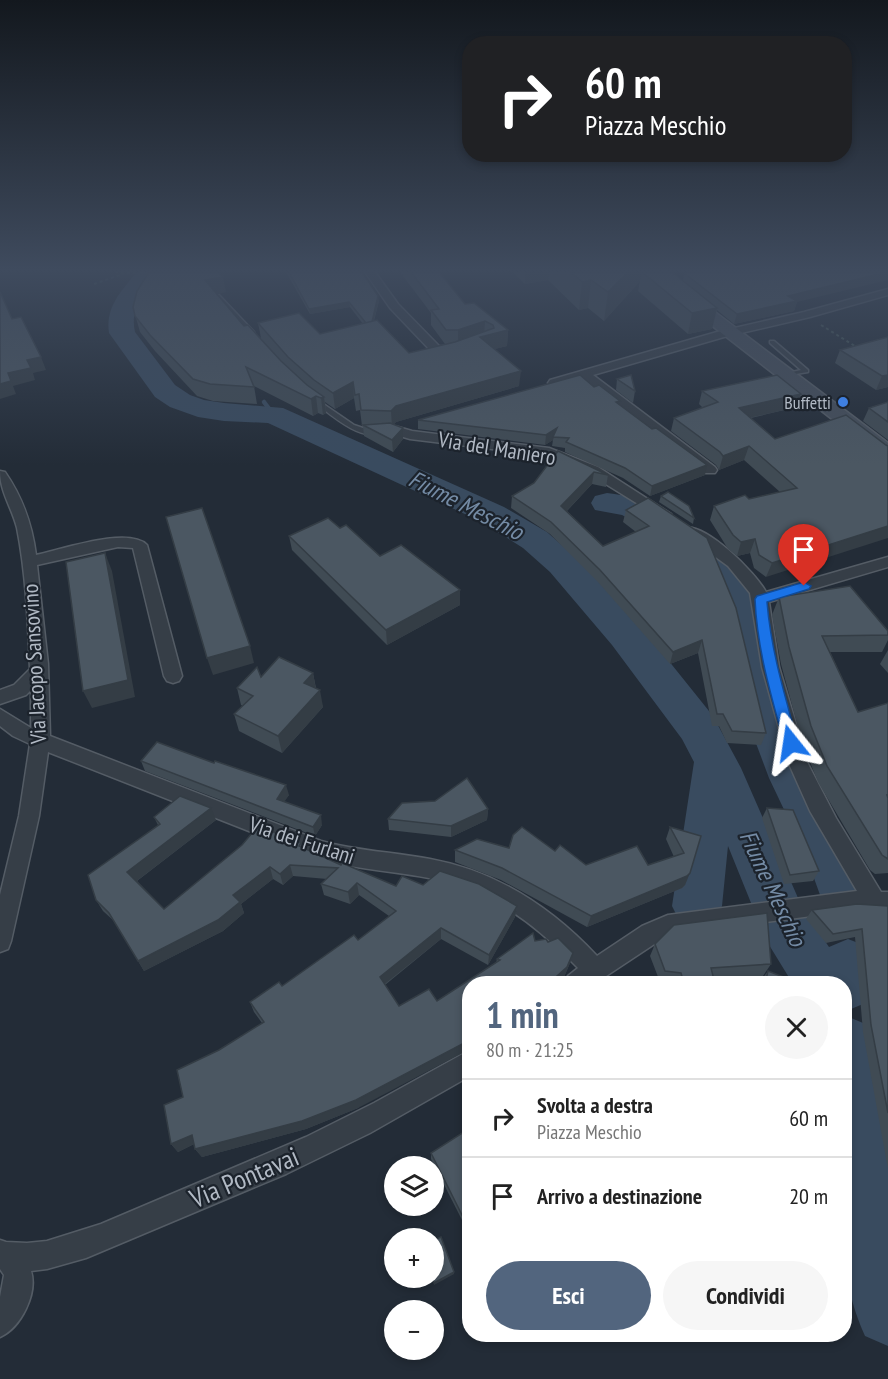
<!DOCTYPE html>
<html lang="it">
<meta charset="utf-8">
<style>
:root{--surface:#fff;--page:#f6f6f6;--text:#222;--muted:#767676;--line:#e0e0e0;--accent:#52657e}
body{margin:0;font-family:"PT Sans Narrow",sans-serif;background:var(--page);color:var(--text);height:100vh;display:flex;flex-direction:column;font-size:22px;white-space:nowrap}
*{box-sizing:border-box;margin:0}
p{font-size:20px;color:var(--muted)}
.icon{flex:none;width:33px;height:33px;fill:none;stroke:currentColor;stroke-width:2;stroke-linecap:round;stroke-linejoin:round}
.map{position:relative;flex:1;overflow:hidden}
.sheet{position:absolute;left:462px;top:976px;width:390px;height:366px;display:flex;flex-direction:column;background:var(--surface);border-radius:24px;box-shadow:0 3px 9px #0003}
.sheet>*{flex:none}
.guide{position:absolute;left:462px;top:36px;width:390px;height:126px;border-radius:24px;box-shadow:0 3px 9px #0003;background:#202124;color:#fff;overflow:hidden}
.controls{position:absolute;left:384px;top:1156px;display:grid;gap:12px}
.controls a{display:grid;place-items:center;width:60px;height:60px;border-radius:50%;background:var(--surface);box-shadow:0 3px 9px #0003;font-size:30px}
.pin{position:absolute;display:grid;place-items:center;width:51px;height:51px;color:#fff;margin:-62px -26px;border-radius:50% 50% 50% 0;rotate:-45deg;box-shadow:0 0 6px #0007}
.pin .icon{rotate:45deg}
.me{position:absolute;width:66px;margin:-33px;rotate:345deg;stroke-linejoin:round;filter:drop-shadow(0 0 4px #0008)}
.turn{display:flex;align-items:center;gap:21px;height:126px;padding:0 24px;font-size:27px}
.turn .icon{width:78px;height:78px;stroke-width:2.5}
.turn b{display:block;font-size:42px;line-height:51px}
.round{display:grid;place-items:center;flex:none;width:63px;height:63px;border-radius:32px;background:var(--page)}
.summary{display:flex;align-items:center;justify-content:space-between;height:102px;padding:0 24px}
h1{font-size:36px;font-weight:700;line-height:45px;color:var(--accent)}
.cta{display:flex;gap:12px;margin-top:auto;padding:12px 24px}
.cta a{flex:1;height:69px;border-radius:36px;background:var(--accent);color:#fff;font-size:24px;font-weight:700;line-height:69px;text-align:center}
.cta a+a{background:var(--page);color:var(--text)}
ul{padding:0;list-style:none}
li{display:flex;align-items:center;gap:18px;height:78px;padding:0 24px;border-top:2px solid var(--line)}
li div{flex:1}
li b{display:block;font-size:22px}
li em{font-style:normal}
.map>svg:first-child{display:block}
</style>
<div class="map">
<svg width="888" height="1379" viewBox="0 0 888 1379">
<rect width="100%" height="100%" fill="#232c37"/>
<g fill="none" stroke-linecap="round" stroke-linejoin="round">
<path stroke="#394b5f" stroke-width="4.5" d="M264,402L273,414"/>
<g fill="#394b5f" fill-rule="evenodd">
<path d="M137,272H161C147,292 129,307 135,332L175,385L190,395L204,400L224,403L283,408L504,507L547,532L574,556L640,625L713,716L741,768L802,907L829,947L848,939L866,946C877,971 873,980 863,1004L844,1012V984H793L766,940L728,846L722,906L714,922L697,929L680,922L672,906L694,762L682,739L612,645L550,572L523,548L480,521L268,423L224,421L198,417L170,407L155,397L109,333C105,307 122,290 137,272Z"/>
<path d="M607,493C637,496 661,508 687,524C704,534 722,543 736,557C780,601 778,688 799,745C818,795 850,839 865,890L858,906L841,912L824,906L806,856L769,778L754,738L744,697L730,616L718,583L694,560L645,527L622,515L595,510L591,503L595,496Z"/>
<path d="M714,953L733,961L741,984H689L688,979L695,961Z"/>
<path d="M844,1015L863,1023L872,1042L888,1139V1346L865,1336C854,1312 848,1288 844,1262Z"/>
</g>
<defs>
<g id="service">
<path d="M219,295L254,332V334H250L217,298V296Z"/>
<path d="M770,341H774L808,370V372L783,376V374L801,370L770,343Z"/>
<path d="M315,401H319L354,425L378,433C360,441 329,413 315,403Z"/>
</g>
<g id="minor">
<path d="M365,272H375L398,304L439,346L458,349V353L431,351L390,308Z"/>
<path d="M888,289V295L810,317L724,337L593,375L715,467L717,470L715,473H705L582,379L554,387L548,383L550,380L717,332L804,312Z"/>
<path d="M398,427L412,431L549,448L598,467L671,514L664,519L659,517L588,473L541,455L410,439L393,434L391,431L393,428Z"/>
<path d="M0,471L5,472C23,498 32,524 36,555C61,550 128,526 147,545L182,676L179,681L173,683L167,681L164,676L133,548L118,547L37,565L48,664L50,736L321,841C357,851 393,852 430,859C496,871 551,907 597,956L642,926L668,915L857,891L810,811L789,764L762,667L750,593L728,566L684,534L681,531L684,528C705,522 756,573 766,592L888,557V567L769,602L779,667L808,764L836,818L881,892H888V912L850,911L668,935L594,984H564L568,976L578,968L570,960C534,924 493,893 443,881C402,871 360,871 320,859L48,752L39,816L11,941L8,949L0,952V895L19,816L30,744L13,736L0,726V709L31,728V690L26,695L0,704V690L14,685L30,669C28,623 26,573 17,528C12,508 0,492 0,471Z"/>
<path d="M470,1050V1076L370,1133L286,1174L86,1258L47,1269L31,1271C38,1293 21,1328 0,1337V1297L4,1275L0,1269V1240L6,1242L27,1243L47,1241L101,1224L306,1137L374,1103Z"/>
</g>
<path id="secondary" d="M651,272H668L691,294L888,443V459L881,457L679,300Z"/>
</defs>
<use href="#service" stroke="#545c65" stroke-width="3"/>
<use href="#minor" stroke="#545c65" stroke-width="3"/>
<use href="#secondary" stroke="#545c65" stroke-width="3"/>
<g stroke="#445657" stroke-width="2" stroke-dasharray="3 3" stroke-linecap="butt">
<path d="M115,272L152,274"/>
<path d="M94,284L123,274"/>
<path d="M821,325L858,348"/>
</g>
<use href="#service" fill="#363e47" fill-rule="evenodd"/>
<use href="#minor" fill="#363e47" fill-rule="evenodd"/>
<use href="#secondary" fill="#454e5a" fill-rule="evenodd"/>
</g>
<g fill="#404b54">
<path d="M286,272H362L379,301L374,321L409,353L445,344L431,325V313L400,272H439L465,304L508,330L507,346L494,349L519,386L396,422L394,424L403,439L393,452L364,436L363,426H362L360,410L356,411L354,398L335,409L325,402L326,413L323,415L318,413L313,416L254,386L257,404L213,401L197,396L155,351L140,332L133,307L226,292L217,294L244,326L261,338L258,323L320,334L363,324L350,307L310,314Z"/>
<path d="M513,272H672L683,280L684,273L797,302L794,311L734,324L717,310L712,329L688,334L638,291L640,281L604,321L588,308L579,310L548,280L525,284Z"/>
<path d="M888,337V387L876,390L835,363L840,350Z"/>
<path d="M617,379L635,391L633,403L616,390Z"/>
<path d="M594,387L619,405L705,475L650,496L623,478L565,452V448L552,446L553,440L545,445L418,429V420Z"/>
<path d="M702,391L797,407L751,418L775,439L886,445L766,577L754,568L750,553L737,556L728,549L710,520L714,506L780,492L744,460L719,470L716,465L671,431L674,418L703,408L699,404Z"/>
<path d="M888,402V440L863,421L869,408Z"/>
<path d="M558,451L608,475L606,487L592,484L567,511L603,546L636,532L623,522L626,510L648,498L766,733L761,745L727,743L719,726H712L698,653L670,664L598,582L550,534L511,508L512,496L534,483Z"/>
<path d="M661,496L694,518L693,524L659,502Z"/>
<path d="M340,528L380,556L460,590V605L387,645L292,550L289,536Z"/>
<path d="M779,597L888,631V640L882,652H830L858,712L888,703V873L875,874L870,870L818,782L802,742L781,664L772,615Z"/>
<path d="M888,650V673L880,664Z"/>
<path d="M313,673L316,688L323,707L282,753L239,731L234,714L243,706L241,705L237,688L261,677Z"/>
<path d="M141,761L289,795L284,801L322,825L315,836L145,771Z"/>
<path d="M767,808L819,871L813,881L784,884L762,818Z"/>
<path d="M488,809L487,820L451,837L389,830L388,819Z"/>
<path d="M154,817L216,820L137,881L164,909L301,843L302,847L341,865L396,886L423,885L517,906L515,917L488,965L441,939L385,985L399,1006L437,1001L496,963L497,959L535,941L548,942L573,953L570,963L564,977L556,984H470L358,1108L306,1129L202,1157L195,1149L194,1144L178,1152L171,1144L183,1097L219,1050L262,1023L254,1012L250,1002L282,986L358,940L389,916L359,895L350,904L324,895L321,884L327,879L293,876L283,885L273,879L241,904L244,913L223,931L144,971L115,922L103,911L96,900L158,825Z"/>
<path d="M670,827L701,836L685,885L682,888L587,927L501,880L455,862V850L509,848L555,851L586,865H648L674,857L666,839Z"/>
<path d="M888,906V1169L863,1032L855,937L826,943L806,919L812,910Z"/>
<path d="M655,944L771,964L763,976L714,979L715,984H671L660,982L650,956Z"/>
<path d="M768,971L798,984H761L762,979Z"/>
<path d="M470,1128V1215L462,1220L431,1159V1153Z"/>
</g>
<g fill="#343d45">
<path d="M525,272H549L548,280L525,284Z"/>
<path d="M628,272H641L640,281L604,321L608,292Z"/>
<path d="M888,272V280L797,302L794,311L734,324L737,314L788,296Z"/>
<path d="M223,277L226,292L208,296L205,280Z"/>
<path d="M591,280L588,308L579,310L582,282Z"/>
<path d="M378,296L379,301L370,333V328Z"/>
<path d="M349,302L350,307L310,314L309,309Z"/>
<path d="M717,308L712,329L688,334L692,313Z"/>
<path d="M485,321L484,336L508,330L507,346L480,353L458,346V330Z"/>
<path d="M41,357L46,370L33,373L35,380L13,386L16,394L0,399V384L8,373L27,360Z"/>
<path d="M521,371L519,386L396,422L392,427L391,411L396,406Z"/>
<path d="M888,375V387L876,390L882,376Z"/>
<path d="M353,382L354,398L335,409L333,393Z"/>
<path d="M801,394L797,407L735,421L739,408Z"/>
<path d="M316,396L318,413L313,416L311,399Z"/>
<path d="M324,397L326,413L323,415L321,398Z"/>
<path d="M403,428V439L393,452L392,440Z"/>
<path d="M557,428L553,440L545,445L546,435Z"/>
<path d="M749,446L744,460L719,470L723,456Z"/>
<path d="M707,465L705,475L650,496L652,486Z"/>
<path d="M594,472L592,484L560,518L561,506Z"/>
<path d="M888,526V538L766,577L772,563Z"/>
<path d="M755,539L750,553L737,556L741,542Z"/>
<path d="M105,553L112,571L135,697L92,708L83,691Z"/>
<path d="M460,590V605L387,645L386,630Z"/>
<path d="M702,640L698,653L670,664L673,652Z"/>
<path d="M250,646L254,663L213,675L207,658Z"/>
<path d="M313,673L316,690L304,683Z"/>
<path d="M320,690L323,707L282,753L278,736Z"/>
<path d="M286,785L289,795L280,808L277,799Z"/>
<path d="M211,808L216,820L134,883L127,872Z"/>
<path d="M488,809L487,820L451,837V826Z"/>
<path d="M321,815L322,825L315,836L313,827Z"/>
<path d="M290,865L293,876L283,885L280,874Z"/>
<path d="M270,867L273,879L241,904L244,913L223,931L144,971L138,961L233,895Z"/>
<path d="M690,873L685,885L682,888L587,927L591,916Z"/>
<path d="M357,883L359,895L350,904L348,892Z"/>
<path d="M517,906L515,917L488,965L489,955Z"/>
<path d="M441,928V939L381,987L380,977Z"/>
<path d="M573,953L570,963L564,977L556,984H548Z"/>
<path d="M470,1040V1049L358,1108L306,1129L202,1157L195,1149Z"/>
<path d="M192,1135L198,1142L178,1152L171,1144Z"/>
<path d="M470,1211V1215L462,1220V1215Z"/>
<path d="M454,1272V1274L434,1285V1283Z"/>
</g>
<g fill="#4b5762" stroke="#343d45" stroke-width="1.5">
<path d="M149,272H218L223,277L205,280L244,326L248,325L281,361L307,385L324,397L321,398L316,396L311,399L246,367L254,387L210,384L193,379L150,335L135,316L133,307L137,291Z"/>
<path d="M289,272H362L378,296L372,322L366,323L349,302L309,309Z"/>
<path d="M411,272H439L465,304L474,303L508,330L480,337L521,371L396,406L391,411L361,410L359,394L355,395L353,382L333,393L314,380L288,357L258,323L299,313L320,334L377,320L409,353L455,342L494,328L493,325L485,321L458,330H446L431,310L439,309Z"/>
<path d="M571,272H628L608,292L591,280L582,282Z"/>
<path d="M642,272H672L717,308L692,313Z"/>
<path d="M693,272H887L788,296L797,301L737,314L684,273Z"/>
<path d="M0,292L12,319L21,317L41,357L27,360L31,368L8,373L11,381L0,384Z"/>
<path d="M888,337V375L882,376L840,350Z"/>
<path d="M580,375L594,387L599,385L620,401L616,402L652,429L656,428L707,465L652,486L625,468L566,442L569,438L553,437L557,428L546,435L418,420Z"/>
<path d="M631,375L635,391L617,379Z"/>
<path d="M777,375L801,394L739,408L775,439L846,415L886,445L888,446V526L772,563L759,555L755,539L741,542L733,535L714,506L745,495L749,499L797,488L749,446L723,456L720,452L674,418L718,402L702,391Z"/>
<path d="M888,402V422L869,408Z"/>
<path d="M390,423L403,428L392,440L363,425Z"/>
<path d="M558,451L608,475L594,472L561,506L603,546L649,526L626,510L648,498L707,538L736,608L766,733L732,731L723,714H717L702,640L673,652L600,570L551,522L512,496L534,483Z"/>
<path d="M668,492L689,506L694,518L661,496Z"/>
<path d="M202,508L250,646L207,658L166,517Z"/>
<path d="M328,518L340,528L346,525L380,556L401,545L460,590L386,630L289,536Z"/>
<path d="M105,553L128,680L83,691L66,562Z"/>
<path d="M850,586L888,631V635L822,636L858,712L888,703V795H887L888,798V859L882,855L827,766L811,726L789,647L779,597Z"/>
<path d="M279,657L313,673L304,683L320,690L278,736L234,714L253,696L237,688L257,667L261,677Z"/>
<path d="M157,742L214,763L215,761L286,785L277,799L321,815L313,827L141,761Z"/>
<path d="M467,778L488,809L451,826L388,819L402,803L435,801Z"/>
<path d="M180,796L211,808L127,872L164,909L242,845L258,826L301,843L299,846L341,865L342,863L396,886L402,876L423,885L440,871L479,884L517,906L489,955L441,928L380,977L399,1006L429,989L437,1001L500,960L497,959L533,933L535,941L546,939L548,942L558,938L573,953L567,967L548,984H470V1040L356,1100L302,1121L195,1149L192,1135L171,1144L164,1105L183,1097L177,1070L219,1050L264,1022L250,1002L279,982L282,986L354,935L358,940L396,911L357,883L348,892L321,884L338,868L290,865L280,874L270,867L233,895L240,902L218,920L138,961L109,913L96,900L88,875L160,824L154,817Z"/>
<path d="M767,808L793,810L819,871L790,875Z"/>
<path d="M522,827L555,851L560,845L586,865L637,846L648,865L684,853L670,827L701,836L690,873L687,876L591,916L502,868L455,850L477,839L509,848L513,835Z"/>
<path d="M857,904L888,906V1113L871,1025L862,929L833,934L812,910Z"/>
<path d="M767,913L771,964L711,968L715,984H684L681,973L665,971L655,944L674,925Z"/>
<path d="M768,971L799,983L798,984H765Z"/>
<path d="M470,1128V1211L462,1215L431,1153Z"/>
<path d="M441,1237L454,1272L434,1283L432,1278H434V1240Z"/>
</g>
<linearGradient id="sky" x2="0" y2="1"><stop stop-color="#13181e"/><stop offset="0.58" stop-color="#3f4b5e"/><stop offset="1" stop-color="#3f4b5e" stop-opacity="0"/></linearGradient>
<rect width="888" height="465" fill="url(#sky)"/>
<path fill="#1a73e8" stroke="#114b97" stroke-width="1.5" d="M804,582L811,586L809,589L767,602C771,651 785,696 798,743L796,747H786L784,743C771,695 757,649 755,599L757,596Z"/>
<circle fill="#3f7fe0" stroke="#1c232c" stroke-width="2" cx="843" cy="402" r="6"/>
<g text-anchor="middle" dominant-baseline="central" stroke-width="4.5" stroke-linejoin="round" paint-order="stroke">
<g font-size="18" fill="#b1b9c4" stroke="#1c232c" text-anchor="end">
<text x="831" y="402">Buffetti</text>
</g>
<g font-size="22" fill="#b1b9c4" stroke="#1c232c">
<text transform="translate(497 448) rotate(9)">Via del Maniero</text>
<text transform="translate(34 664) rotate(-93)">Via Jacopo Sansovino</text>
<text transform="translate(302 840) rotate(18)">Via dei Furlani</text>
</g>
<g font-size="24" font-style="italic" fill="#748ba5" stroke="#1c232c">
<text transform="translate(466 505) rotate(27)">Fiume Meschio</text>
<text transform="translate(773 888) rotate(65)">Fiume Meschio</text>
</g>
<g font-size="27" fill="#b1b9c4" stroke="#1c232c">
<text transform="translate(244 1177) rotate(-23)">Via Pontavai</text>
</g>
</g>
</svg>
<div class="controls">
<a><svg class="icon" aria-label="layers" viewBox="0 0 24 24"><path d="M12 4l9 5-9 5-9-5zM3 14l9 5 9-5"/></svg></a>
<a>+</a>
<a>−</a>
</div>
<div class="pin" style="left:804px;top:586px;background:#d93025"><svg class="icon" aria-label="arrive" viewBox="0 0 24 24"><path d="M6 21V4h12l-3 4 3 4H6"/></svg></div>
<svg class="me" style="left:791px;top:743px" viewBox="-20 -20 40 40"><path d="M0-17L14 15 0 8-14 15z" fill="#1a73e8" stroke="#fff" stroke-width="4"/></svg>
<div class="guide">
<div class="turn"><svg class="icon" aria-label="right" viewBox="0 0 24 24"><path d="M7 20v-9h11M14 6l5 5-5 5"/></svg><div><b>60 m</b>Piazza Meschio</div></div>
</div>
<section class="sheet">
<div class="summary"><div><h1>1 min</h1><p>80 m · 21:25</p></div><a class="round"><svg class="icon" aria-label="close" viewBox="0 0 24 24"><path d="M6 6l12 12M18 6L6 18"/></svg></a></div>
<ul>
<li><svg class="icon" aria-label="right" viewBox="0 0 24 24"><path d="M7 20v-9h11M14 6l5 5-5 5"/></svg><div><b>Svolta a destra</b><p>Piazza Meschio</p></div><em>60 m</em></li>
<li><svg class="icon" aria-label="arrive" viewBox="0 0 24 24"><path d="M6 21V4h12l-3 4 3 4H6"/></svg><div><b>Arrivo a destinazione</b></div><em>20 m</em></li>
</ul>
<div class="cta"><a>Esci</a><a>Condividi</a></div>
</section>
</div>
